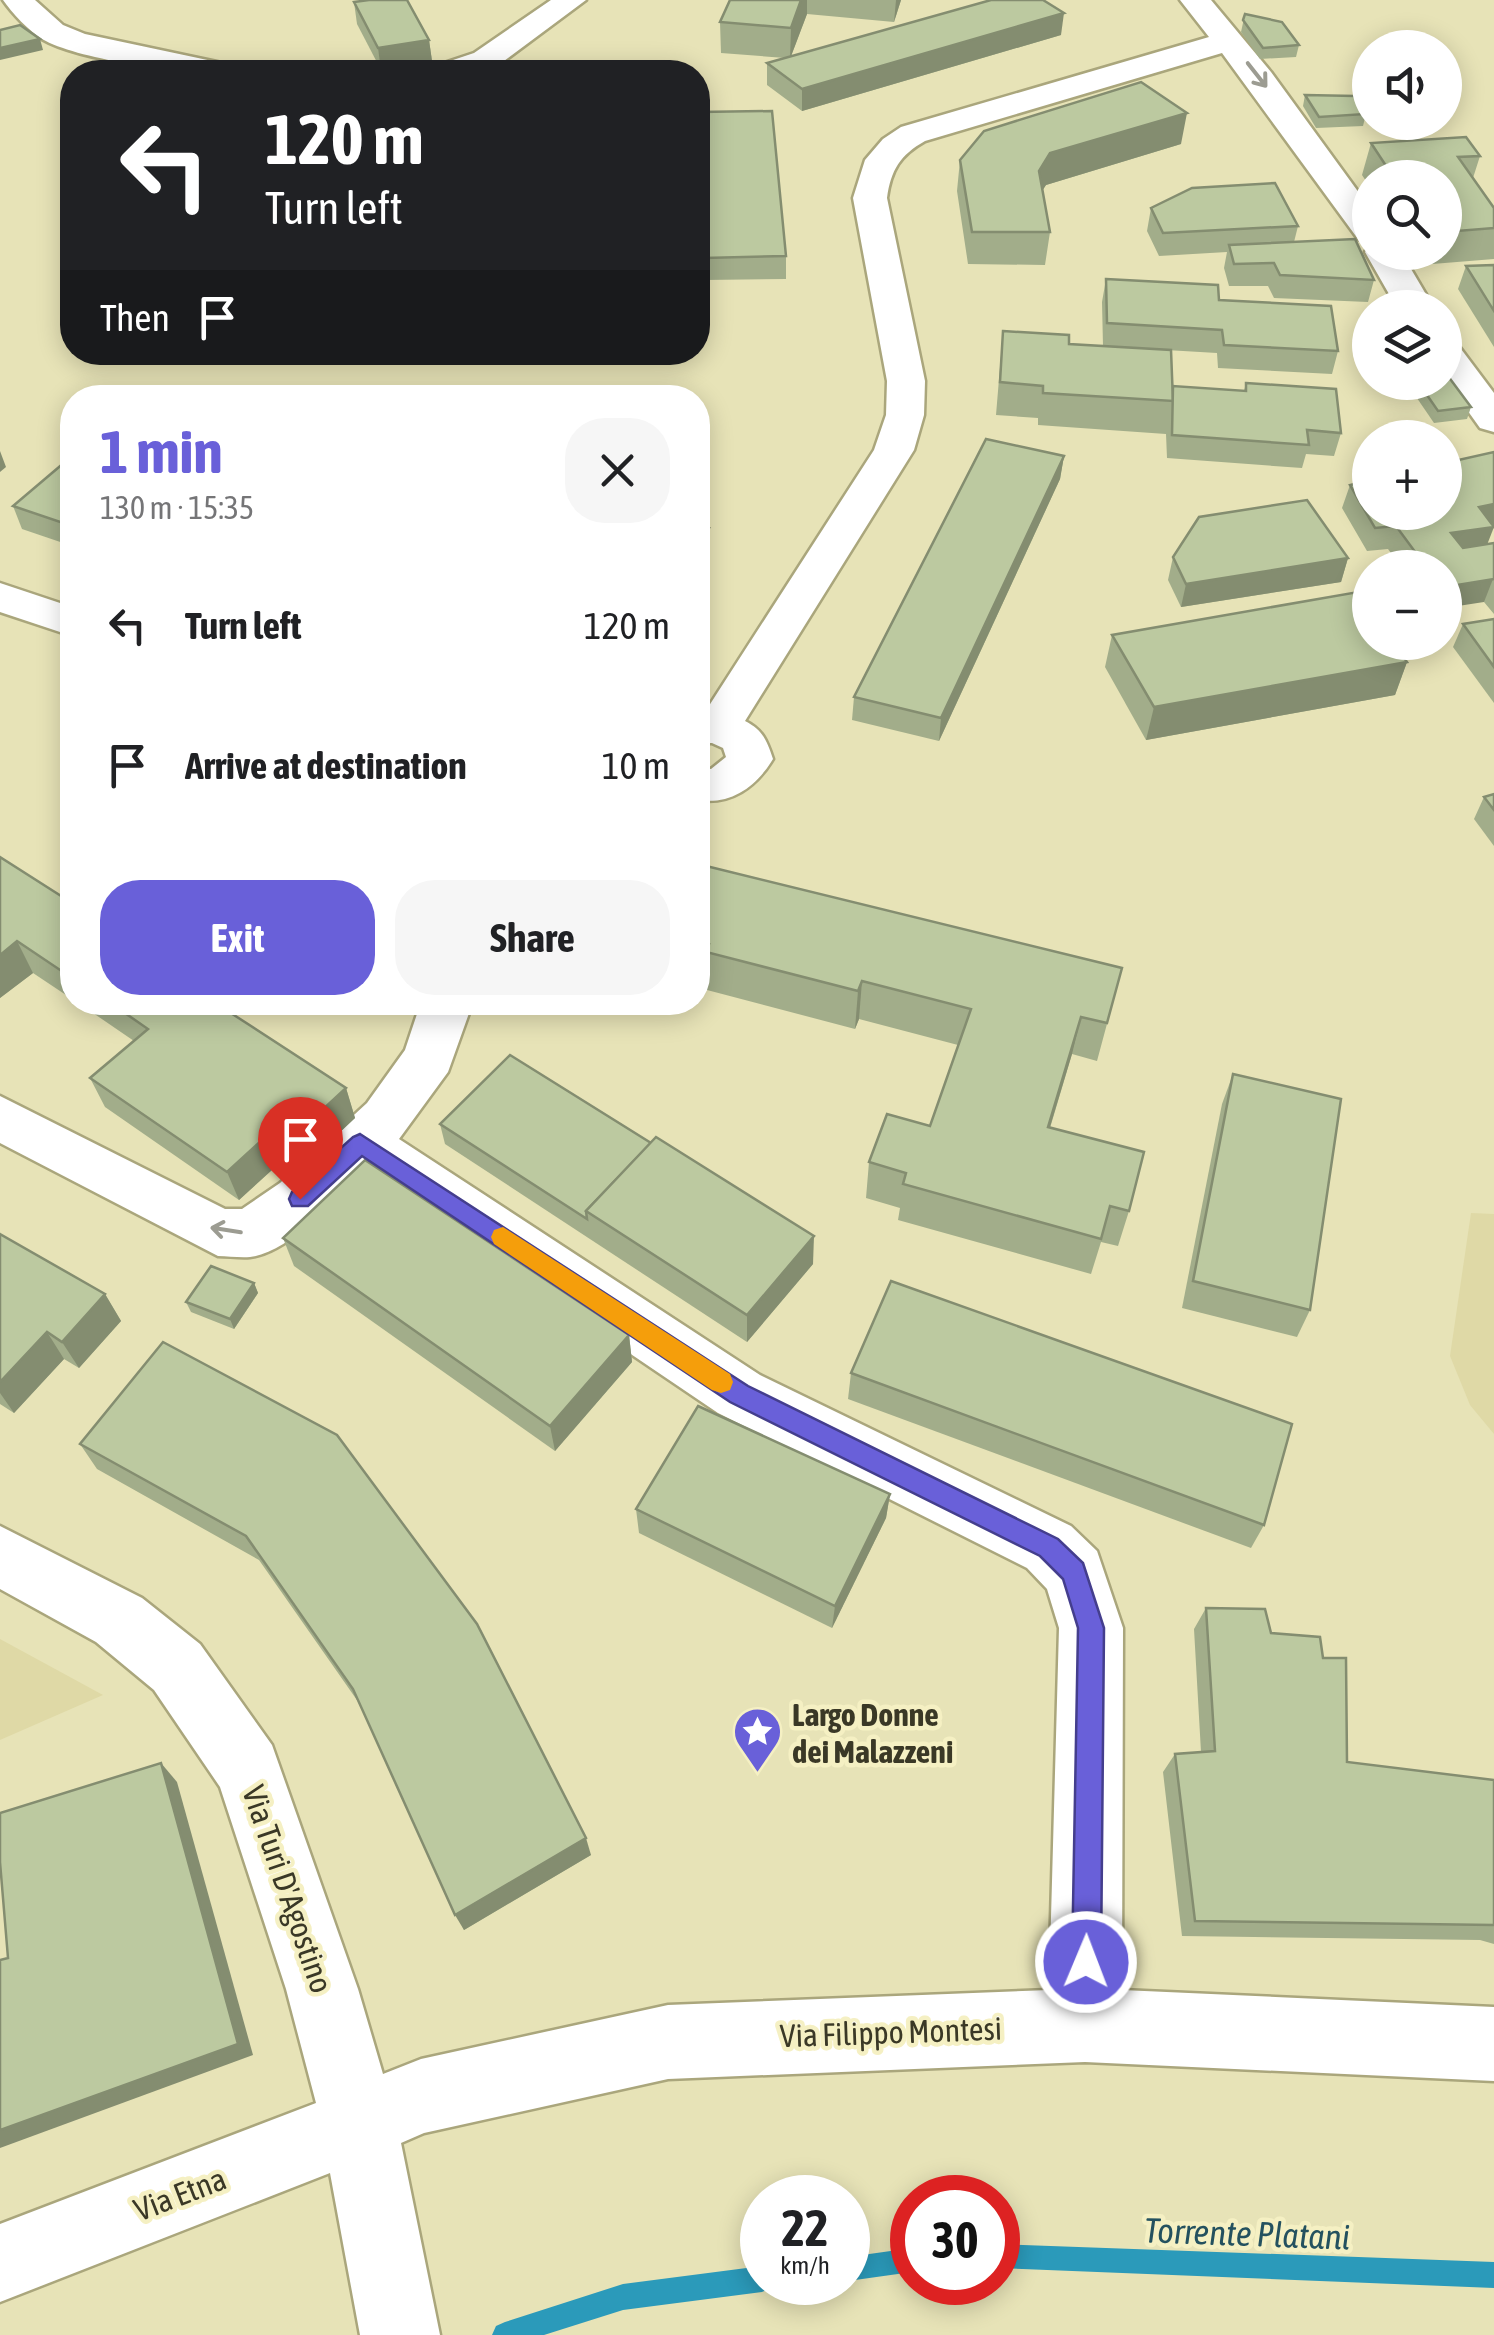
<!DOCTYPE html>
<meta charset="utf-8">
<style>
:root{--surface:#fff;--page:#f6f6f6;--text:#202124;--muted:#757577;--accent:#6960d9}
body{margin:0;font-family:"Asap Condensed",sans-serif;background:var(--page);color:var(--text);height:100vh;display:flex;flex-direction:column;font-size:38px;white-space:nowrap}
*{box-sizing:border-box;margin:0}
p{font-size:32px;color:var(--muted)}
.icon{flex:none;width:55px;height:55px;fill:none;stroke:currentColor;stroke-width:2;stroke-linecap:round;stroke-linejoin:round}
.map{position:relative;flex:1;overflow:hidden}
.details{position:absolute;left:60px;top:385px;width:650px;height:630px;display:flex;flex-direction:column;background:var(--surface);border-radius:40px;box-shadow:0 5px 25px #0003}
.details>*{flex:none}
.banner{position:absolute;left:60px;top:60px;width:650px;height:305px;border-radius:40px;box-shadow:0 5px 25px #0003;background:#202124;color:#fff;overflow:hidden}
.tools{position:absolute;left:1352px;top:30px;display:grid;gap:20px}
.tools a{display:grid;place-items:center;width:110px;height:110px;border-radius:50%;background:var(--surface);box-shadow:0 5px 25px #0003;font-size:50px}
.speed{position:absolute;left:740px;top:2175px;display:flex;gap:20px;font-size:50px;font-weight:700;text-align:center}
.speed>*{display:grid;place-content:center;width:130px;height:130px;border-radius:50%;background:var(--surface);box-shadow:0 5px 25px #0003;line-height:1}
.speed small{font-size:25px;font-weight:400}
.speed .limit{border:15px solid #d22;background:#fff;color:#111}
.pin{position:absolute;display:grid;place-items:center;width:85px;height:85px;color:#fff;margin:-102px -42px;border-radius:50% 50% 50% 0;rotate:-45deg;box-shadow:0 0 10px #0007}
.pin .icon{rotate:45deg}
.me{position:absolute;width:110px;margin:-55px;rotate:1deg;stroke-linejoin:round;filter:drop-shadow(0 0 8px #0008)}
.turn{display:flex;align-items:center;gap:35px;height:210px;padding:0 40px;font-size:45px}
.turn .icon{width:130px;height:130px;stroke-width:2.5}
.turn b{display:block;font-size:70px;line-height:85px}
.then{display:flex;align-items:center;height:95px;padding:0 40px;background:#0003;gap:20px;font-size:38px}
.round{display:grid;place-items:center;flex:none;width:105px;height:105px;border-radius:40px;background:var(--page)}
.overview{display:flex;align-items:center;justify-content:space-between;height:170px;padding:0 40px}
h1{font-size:60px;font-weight:700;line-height:75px;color:var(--accent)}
.button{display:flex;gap:20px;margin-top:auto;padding:20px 40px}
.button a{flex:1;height:115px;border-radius:40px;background:var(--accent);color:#fff;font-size:40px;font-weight:700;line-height:115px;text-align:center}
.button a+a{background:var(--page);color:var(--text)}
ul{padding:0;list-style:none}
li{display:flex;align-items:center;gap:30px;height:140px;padding:0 40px}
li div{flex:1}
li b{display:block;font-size:38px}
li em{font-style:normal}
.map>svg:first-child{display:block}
</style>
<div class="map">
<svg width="1494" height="2335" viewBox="0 0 1494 2335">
<rect width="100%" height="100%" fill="#e7e3b7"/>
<g fill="#dfd9a6">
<path d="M1471,1213L1494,1214V1434L1470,1405L1450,1356Z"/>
<path d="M0,1639L103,1695L0,1740Z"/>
</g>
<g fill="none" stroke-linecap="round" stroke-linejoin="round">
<g fill="#2b9aba" fill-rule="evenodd">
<path d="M998,2244L1494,2262V2288L998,2268Z"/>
<path d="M912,2248V2272L848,2281V2257Z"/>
<path d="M762,2266V2282H773L771,2288L762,2292L623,2310L544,2335H492L496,2326L505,2322L623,2284Z"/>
</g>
<defs>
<g id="minor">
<path d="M1180,0H1211L1271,72L1370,208V242L1358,239L1222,53L925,141C900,155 891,170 887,198L925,381L924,415L914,450L745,721C763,730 767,741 773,759C756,787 731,805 698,800V768L711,769L726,757L723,748L712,743H698V713L705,712L874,450L886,415L887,381L853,198L865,160L883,139L901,127L1209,37Z"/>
<path d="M1370,245V252H1401L1434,308H1397L1365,252Z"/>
<path d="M1445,342L1458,345L1494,393V432L1480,428L1445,379Z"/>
<path d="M0,583L72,607V636L0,612Z"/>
<path d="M421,1002H473L448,1072L399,1139L760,1375L1071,1526L1097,1551L1123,1628L1122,1990L1494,2007V2081L1085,2062L668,2079L424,2133L401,2143L440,2335H360L330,2173L0,2302V2224L316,2103L286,1989L220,1787L154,1690L96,1642L0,1589V1526L142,1598L200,1644L272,1745L358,1989L383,2074L421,2059L668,2005L1049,1990L1059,1628L1047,1589L1027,1568L718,1413L363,1173C337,1199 288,1253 250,1257C240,1258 228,1256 218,1256L0,1143V1096L225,1209H242L280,1183L367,1103L405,1050Z"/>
</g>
<g id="tertiary">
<path d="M3,0H35L63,25L85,34L231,65L236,72C192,75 80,61 42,39C29,31 12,13 3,0Z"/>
<path d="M551,0H586L496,67L479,72H433L438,65L474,53Z"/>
</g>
</defs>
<use href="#minor" stroke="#aaa67c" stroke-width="5"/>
<use href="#tertiary" stroke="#aaa67c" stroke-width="5"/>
<use href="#minor" fill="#fff" fill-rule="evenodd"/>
<use href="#tertiary" fill="#fff" fill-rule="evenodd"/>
</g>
<g fill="#a2ad8a">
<path d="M730,0H901L894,22L807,14L791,56L1061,35L802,111L767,85V63L785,58L721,53L720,22Z"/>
<path d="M354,2L429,40L432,61L381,70L357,24Z"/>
<path d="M1245,14L1299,45L1296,57L1260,59L1241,32Z"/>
<path d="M1305,95L1366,114L1363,126L1316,128L1303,106Z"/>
<path d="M698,138L786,256V279L705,280Z"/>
<path d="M1371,143L1480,156L1473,178L1494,208V259L1420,265L1412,252H1445V178H1370V187L1362,175Z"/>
<path d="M1181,144L1046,185L1042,191L1050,232L1045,265L968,264L957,191L960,160Z"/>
<path d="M1151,208L1298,226L1294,242L1374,280L1368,302L1274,298L1268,286H1229L1224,268L1227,252L1159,256L1147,231Z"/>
<path d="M1494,265V347L1458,289L1466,266Z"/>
<path d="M1106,279L1219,300L1338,351L1332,374L1218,368L1217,353L1132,348L1173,386L1244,391L1246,383L1341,433L1334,456L1306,454L1302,468L1167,458L1166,434L1038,425V418L996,415L1003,331L1069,344L1103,346L1102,302Z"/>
<path d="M1406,382H1445L1471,407L1467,419L1434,423Z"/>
<path d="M1064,456L1060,479L939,741L852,720L854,697Z"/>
<path d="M72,464V546L22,529L13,506Z"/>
<path d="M1350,485L1370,512L1487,544L1494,543V614L1484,602L1445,568H1402L1388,549L1367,551L1342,508Z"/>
<path d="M1173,557L1348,558L1341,582L1181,607L1168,580Z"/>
<path d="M1494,619V703L1453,647L1463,624Z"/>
<path d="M1112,635L1407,662L1395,695L1146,740L1105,667Z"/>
<path d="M1494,794V846L1474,819L1484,797Z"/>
<path d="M0,857L69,901L72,899V999L33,973L0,998Z"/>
<path d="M698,864L1122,968L1097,1061L1072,1054L1050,1128L1129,1211L1118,1246L1101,1242L1091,1274L898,1220L900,1208L866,1198L869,1162L930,1126L958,1045L859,1019L855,1029L707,990V981L698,979Z"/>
<path d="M77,1002H228L222,1008L346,1088L355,1118L289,1180L273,1169L239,1200L105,1107L90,1078L134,1041Z"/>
<path d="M552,1002H591L586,1011Z"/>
<path d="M1233,1074L1310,1310L1297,1337L1182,1308L1222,1104Z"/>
<path d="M440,1124L651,1143L813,1264L747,1342L445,1144Z"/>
<path d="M0,1234L105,1294L121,1321L79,1368L64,1359L14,1413L0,1404Z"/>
<path d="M283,1238L629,1335L632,1362L555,1451L294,1266Z"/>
<path d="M254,1283L258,1293L234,1329L191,1312L186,1302Z"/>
<path d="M163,1342L591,1855L464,1930L359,1703L259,1560L97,1469L80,1444Z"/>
<path d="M851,1373L1264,1525L1251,1548L848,1399Z"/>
<path d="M890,1494L886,1518L832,1628L639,1533L636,1509Z"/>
<path d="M1206,1608L1271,1633L1347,1762L1494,1780V1944L1480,1940L1182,1936L1163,1772L1175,1754L1201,1752L1194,1629Z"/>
</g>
<g fill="#848d70">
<path d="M801,0H807V14L790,59L791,28Z"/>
<path d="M896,0H901L894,22Z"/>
<path d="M1064,13L1061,35L802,111V89Z"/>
<path d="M40,39L43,50L0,60V48Z"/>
<path d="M429,40L432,61L381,70L378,48Z"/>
<path d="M1187,113L1181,144L1046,185L1034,203L1039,171L1050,153Z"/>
<path d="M0,451L6,467L0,472Z"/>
<path d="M1064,456L1060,479L939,741L941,718Z"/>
<path d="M1494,504V526L1479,507Z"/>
<path d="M1494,527L1485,550L1442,556L1451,533Z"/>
<path d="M709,528L710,551L698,570V546Z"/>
<path d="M1348,558L1341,582L1181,607L1186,584Z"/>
<path d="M1493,579L1484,602L1445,608V587Z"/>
<path d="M1407,662L1395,695L1146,740L1154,707Z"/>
<path d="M17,941L33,973L0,998V955Z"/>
<path d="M862,981L859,1019L855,1029L858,991Z"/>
<path d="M1081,1017L1072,1054L1039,1163L1048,1127Z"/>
<path d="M346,1088L355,1118L289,1180L278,1151Z"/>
<path d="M262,1140L273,1169L239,1200L227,1172Z"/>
<path d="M814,1236L813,1264L747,1342V1315Z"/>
<path d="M254,1283L258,1293L234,1329L230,1319Z"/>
<path d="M105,1294L121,1321L79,1368L62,1342Z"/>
<path d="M47,1332L64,1359L14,1413L0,1393V1382Z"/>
<path d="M629,1335L632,1362L555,1451L550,1426Z"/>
<path d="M890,1494L886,1518L832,1628L835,1606Z"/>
<path d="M161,1763L177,1782L253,2055L0,2148V2130Z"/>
<path d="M586,1838L591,1855L464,1930L455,1915Z"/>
</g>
<g fill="#bcc9a0" stroke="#848d70" stroke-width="2.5">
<path d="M369,0H407L429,40L378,48L354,2Z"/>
<path d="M730,0H801L791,28L720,22Z"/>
<path d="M991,0H1043L1064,13L802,89L767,63Z"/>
<path d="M1245,14L1282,22L1299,45L1263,48L1243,20Z"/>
<path d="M20,25L40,39L0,48V30Z"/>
<path d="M1141,82L1187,113L1050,153L1039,171L1050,232H972L960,160L984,131Z"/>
<path d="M1305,95L1355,96L1366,114L1319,117Z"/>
<path d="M772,111L786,256L704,258L698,112Z"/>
<path d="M1466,137L1480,156L1458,157L1494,208V228L1445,232V178H1394L1371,143Z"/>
<path d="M1275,183L1298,226L1163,233L1151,208L1192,188Z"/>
<path d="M1355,239L1374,280L1280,275L1274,263L1234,264L1229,245Z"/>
<path d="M1494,265V311L1466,266Z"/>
<path d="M1106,279L1218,285L1219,300L1331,306L1338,351L1224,345L1222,330L1107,323Z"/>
<path d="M1003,331L1069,335V344L1171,350L1173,401L1043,393V386L1000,382Z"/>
<path d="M1445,372L1471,407L1438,411L1418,382H1445Z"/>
<path d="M1246,383L1336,389L1341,433L1307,430L1309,445L1172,435L1173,386L1246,391Z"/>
<path d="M986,439L1064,456L941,718L854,697Z"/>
<path d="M1494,452V504L1479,507L1494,527L1451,533L1463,548L1494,543V579L1445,587V568H1427L1396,526L1375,528L1350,485L1370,480V512H1445V463Z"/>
<path d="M65,462L72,464V526L13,506Z"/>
<path d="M1307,500L1348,558L1186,584L1173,557L1199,517Z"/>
<path d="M698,525L709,528L698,546Z"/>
<path d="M1358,592L1370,610V642H1393L1407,662L1154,707L1112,635Z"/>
<path d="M1494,619V667L1463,624Z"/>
<path d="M1494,794V810L1484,797Z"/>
<path d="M0,857L69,901L72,899V978L17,941L0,955Z"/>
<path d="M698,864L1122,968L1107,1023L1081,1017L1048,1127L1144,1152L1129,1211L1110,1206L1101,1239L903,1184L906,1173L869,1162L887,1114L930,1126L971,1009L862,981L858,991L706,952L709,944L698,941Z"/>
<path d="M109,1002H214L346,1088L278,1151L262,1140L227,1172L90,1078L148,1029Z"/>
<path d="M510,1055L651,1143L586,1211L587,1219L440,1124Z"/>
<path d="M1233,1074L1341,1099L1310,1310L1193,1281Z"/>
<path d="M656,1137L814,1236L747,1315L586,1211Z"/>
<path d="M365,1160L629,1335L550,1426L283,1238Z"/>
<path d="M0,1234L105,1294L62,1342L47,1332L0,1382Z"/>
<path d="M211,1266L254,1283L230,1319L186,1302Z"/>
<path d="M891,1281L1292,1424L1264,1525L851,1373Z"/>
<path d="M163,1342L337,1435L477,1624L586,1838L455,1915L353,1689L246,1536L80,1444Z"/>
<path d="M698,1406L890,1494L835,1606L636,1509Z"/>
<path d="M1206,1608L1265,1609L1271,1633L1320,1637L1323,1658H1346L1347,1762L1494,1780V1925L1195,1921L1175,1754L1215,1751Z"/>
<path d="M161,1763L238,2044L0,2130V1960L8,1958L0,1862V1813Z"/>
</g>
<defs><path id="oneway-shaft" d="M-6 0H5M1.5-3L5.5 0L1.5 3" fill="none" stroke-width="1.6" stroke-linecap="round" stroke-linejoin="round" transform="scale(2.5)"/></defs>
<g stroke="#9c9c92">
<use href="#oneway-shaft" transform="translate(1257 75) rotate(52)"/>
<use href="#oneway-shaft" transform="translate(226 1230) rotate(-171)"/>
</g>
<path fill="#6960d9" stroke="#443e8d" stroke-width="2.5" d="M360,1134L748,1386L1058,1539L1083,1563L1104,1628L1101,1962L1097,1973L1086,1977L1076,1973L1072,1962L1078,1628L1063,1579L1040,1556L730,1402L362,1156L308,1206H292L289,1199L292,1192L353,1137Z"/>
<path fill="#f59e0b" d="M503,1227L730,1374L733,1382L730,1390L721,1393L712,1390L494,1244L491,1237L494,1230Z"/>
<defs>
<symbol id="sight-pin" viewBox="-11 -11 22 30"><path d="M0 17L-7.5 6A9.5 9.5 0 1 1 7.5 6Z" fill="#6960d9" stroke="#f5f0c3"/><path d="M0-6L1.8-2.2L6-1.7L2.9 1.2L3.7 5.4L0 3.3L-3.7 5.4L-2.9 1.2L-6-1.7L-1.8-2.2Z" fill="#fff"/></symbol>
</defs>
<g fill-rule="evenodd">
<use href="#sight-pin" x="730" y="1704" width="55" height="75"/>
</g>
<g text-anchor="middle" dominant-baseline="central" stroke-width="9" stroke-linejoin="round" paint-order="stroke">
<g font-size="32" font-weight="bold" fill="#3a3826" stroke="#f5f0c3" text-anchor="start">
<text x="792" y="1714">Largo Donne<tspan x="792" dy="37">dei Malazzeni</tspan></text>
</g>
<g font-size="32" fill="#3a3826" stroke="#f5f0c3">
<text transform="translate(288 1889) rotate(71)">Via Turi D'Agostino</text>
<text transform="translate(891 2032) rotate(-2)">Via Filippo Montesi</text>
<text transform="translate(180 2194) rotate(-21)">Via Etna</text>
</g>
<g font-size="35" font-style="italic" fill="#24515f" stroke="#f5f0c3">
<text transform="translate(1247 2233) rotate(2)">Torrente Platani</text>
</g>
</g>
</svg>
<div class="tools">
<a><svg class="icon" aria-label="sound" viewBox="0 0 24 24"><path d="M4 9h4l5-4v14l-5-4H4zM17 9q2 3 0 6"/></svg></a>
<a><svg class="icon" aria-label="search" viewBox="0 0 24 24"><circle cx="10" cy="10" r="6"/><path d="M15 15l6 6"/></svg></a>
<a><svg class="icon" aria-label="layers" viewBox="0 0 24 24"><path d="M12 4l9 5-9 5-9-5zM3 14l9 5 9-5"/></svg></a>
<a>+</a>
<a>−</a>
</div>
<div class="speed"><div>22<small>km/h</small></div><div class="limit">30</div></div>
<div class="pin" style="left:300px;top:1199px;background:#d93025"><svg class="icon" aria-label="arrive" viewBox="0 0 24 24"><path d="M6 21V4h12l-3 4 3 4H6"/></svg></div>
<svg class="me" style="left:1086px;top:1962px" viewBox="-20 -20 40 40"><circle r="17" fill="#6960d9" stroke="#fff" stroke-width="3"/><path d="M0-11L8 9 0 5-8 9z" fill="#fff"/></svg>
<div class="banner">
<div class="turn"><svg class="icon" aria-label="left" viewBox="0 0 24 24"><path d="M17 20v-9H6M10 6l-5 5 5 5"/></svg><div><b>120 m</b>Turn left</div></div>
<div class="then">Then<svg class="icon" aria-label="arrive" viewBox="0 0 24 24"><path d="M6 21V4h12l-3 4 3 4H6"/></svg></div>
</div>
<section class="details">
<div class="overview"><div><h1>1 min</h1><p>130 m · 15:35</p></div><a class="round"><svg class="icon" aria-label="close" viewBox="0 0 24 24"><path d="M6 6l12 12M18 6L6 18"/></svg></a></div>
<ul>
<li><svg class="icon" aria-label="left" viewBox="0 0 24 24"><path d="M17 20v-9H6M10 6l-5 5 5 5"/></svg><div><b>Turn left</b></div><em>120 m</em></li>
<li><svg class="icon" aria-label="arrive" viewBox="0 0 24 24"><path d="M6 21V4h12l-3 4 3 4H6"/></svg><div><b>Arrive at destination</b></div><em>10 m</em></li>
</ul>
<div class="button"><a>Exit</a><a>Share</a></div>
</section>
</div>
